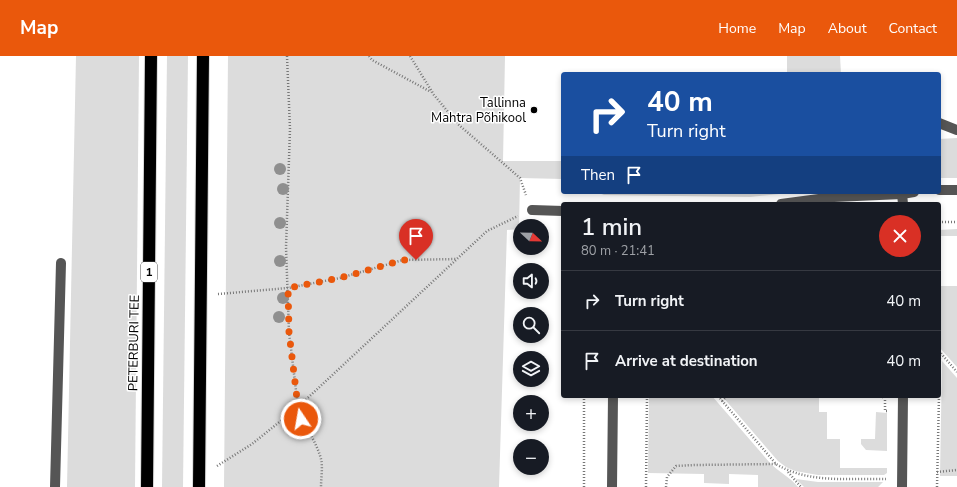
<!DOCTYPE html>
<meta charset="utf-8">
<style>
:root{--surface:#171b24;--page:#242831;--text:#f1f3f6;--muted:#9ea1a6;--line:#363941;--accent:#ea580c}
body{margin:0;font-family:"Nunito Sans",sans-serif;background:var(--page);color:var(--text);height:100vh;display:flex;flex-direction:column;font-size:15px;white-space:nowrap}
*{box-sizing:border-box;margin:0}
p{font-size:13px;color:var(--muted)}
.icon{flex:none;width:22px;height:22px;fill:none;stroke:currentColor;stroke-width:2;stroke-linecap:round;stroke-linejoin:round}
.map{position:relative;flex:1;overflow:hidden}
.panel{position:absolute;left:561px;top:146px;width:380px;height:196px;display:flex;flex-direction:column;background:var(--surface);border-radius:4px;box-shadow:0 2px 6px #0003}
.panel>*{flex:none}
.banner{position:absolute;left:561px;top:16px;width:380px;height:122px;border-radius:4px;box-shadow:0 2px 6px #0003;background:#1a4fa0;color:#fff;overflow:hidden}
.needle{width:26px;rotate:112deg}
.controls{position:absolute;left:513px;top:163px;display:grid;gap:8px}
.controls a{display:grid;place-items:center;width:36px;height:36px;border-radius:50%;background:var(--surface);box-shadow:0 2px 6px #0003;font-size:20px}
.pin{position:absolute;display:grid;place-items:center;width:34px;height:34px;color:#fff;margin:-41px -17px;border-radius:50% 50% 50% 0;rotate:-45deg;box-shadow:0 0 4px #0007}
.pin .icon{rotate:45deg}
.me{position:absolute;width:44px;margin:-22px;rotate:348deg;stroke-linejoin:round;filter:drop-shadow(0 0 3px #0008)}
.turn{display:flex;align-items:center;gap:14px;height:84px;padding:0 20px;font-size:18px}
.turn .icon{width:52px;height:52px;stroke-width:2.5}
.turn b{display:block;font-size:28px;line-height:34px}
.then{display:flex;align-items:center;height:38px;padding:0 20px;background:#0003;gap:8px;font-size:15px}
.round{display:grid;place-items:center;flex:none;width:42px;height:42px;border-radius:21px;background:var(--page)}
.head{display:flex;align-items:center;justify-content:space-between;height:68px;padding:0 20px}
h1{font-size:24px;font-weight:600;line-height:30px}
ul{padding:0;list-style:none}
li{display:flex;align-items:center;gap:12px;height:60px;padding:0 20px;border-top:1px solid var(--line)}
li div{flex:1}
li b{display:block;font-size:15px}
li em{font-style:normal}
header{display:flex;align-items:center;gap:24px;box-sizing:border-box;height:56px;padding:0 20px;background:var(--accent);color:#fff}
header strong{font-size:19px}
nav{display:flex;gap:22px;margin-inline-start:auto;font-size:14px}
.map>svg:first-child{display:block}
</style>
<header>
<strong>Map</strong>
<nav><a>Home</a><a>Map</a><a>About</a><a>Contact</a></nav>
</header>
<div class="map">
<svg width="957" height="431" viewBox="0 0 957 431">
<rect width="100%" height="100%" fill="#fff"/>
<g fill="#dcdcdc">
<path d="M76,0H139L135,431H67Z"/>
<path d="M167,0H188L183,431H162Z"/>
<path d="M228,0H505L503,105H563V123L520,122L519,173L507,174L499,431H224Z"/>
<path d="M787,0H840L841,18H787Z"/>
<path d="M957,82V122H939V83Z"/>
<path d="M596,136H799L750,141L604,139Z"/>
<path d="M957,173V180H939V174Z"/>
<path d="M939,230H957V311L939,291Z"/>
<path d="M942,305L957,322V420H940Z"/>
<path d="M649,340H712L770,407C779,416 790,421 798,431H758V419L729,418V428L704,427V418L648,417Z"/>
<path d="M722,340H819V356H827V383H840V412H887V417L884,419H818L795,415L786,411L778,405Z"/>
<path d="M876,356L887,357V395L866,394L861,388V383H875Z"/>
<path d="M796,423L818,426H883L878,431H804Z"/>
</g>
<g fill="none" stroke-linecap="round" stroke-linejoin="round">
<defs>
<g id="highway">
<path d="M147,431L151,0"/>
<path d="M199,431L203,0"/>
</g>
</defs>
<use href="#highway" stroke="#dbdbdb" stroke-width="14"/>
<g stroke="#777" stroke-width="2.5" stroke-dasharray="1 2" stroke-linecap="butt">
<path d="M287,0L290,73L286,191L289,276L298,351C303,369 316,384 321,403C323,411 321,422 321,431"/>
<path d="M369,0L372,4L431,36"/>
<path d="M410,0L434,39L459,69L520,122L526,139"/>
<path d="M939,166H957"/>
<path d="M218,238L288,232L340,222L403,204L457,203"/>
<path d="M939,295L957,316"/>
<path d="M939,336L940,297"/>
<path d="M718,340L776,408C809,428 849,422 886,423"/>
<path d="M882,341H885V355H887"/>
<path d="M722,345L727,340"/>
<path d="M217,410L252,388L298,351L487,175L518,160"/>
<path d="M788,416L801,431"/>
<path d="M937,416L957,414"/>
<path d="M584,431V340"/>
<path d="M646,431L647,340"/>
<path d="M666,431L667,421L676,410L694,409L776,408"/>
<path d="M937,431L939,340"/>
</g>
<g stroke="#555" stroke-width="10">
<path d="M939,67L957,74"/>
<path d="M939,134H957"/>
<path d="M781,148L834,141L902,138"/>
<path d="M903,148L902,138L914,136"/>
<path d="M532,154L563,155"/>
<path d="M55,431L61,207"/>
<path d="M612,431L613,340"/>
<path d="M902,431L903,340"/>
</g>
<use href="#highway" stroke="#000" stroke-width="12"/>
</g>
<g fill="#8f8f8f">
<circle cx="280" cy="113" r="6"/>
<circle cx="283" cy="133" r="6"/>
<circle cx="280" cy="167" r="6"/>
<circle cx="280" cy="205" r="6"/>
<circle cx="283" cy="242" r="6"/>
<circle cx="279" cy="261" r="6"/>
</g>
<g fill="none" stroke-linecap="round" stroke-linejoin="round">
<path stroke="#ea580c" stroke-width="7" stroke-dasharray="0 12.6" d="M301,363L298,351L289,276L288,232L340,222L403,204H416"/>
</g>
<circle fill="#000" stroke="#fff" stroke-width="1.5" cx="534" cy="54" r="4"/>
<g text-anchor="middle" dominant-baseline="central" stroke-width="3" stroke-linejoin="round" paint-order="stroke">
<rect fill="#fff" stroke="#4c4c4c" stroke-width="1" x="141" y="206" width="16" height="20" rx="3"/>
<g font-size="12" font-weight="bold" fill="#000">
<text x="149" y="216">1</text>
</g>
<g font-size="13" fill="#000" stroke="#fff" text-anchor="end">
<text x="526" y="47">Tallinna<tspan x="526" dy="15">Mahtra Põhikool</tspan></text>
</g>
<g font-size="13" fill="#000" stroke="#fff">
<text transform="translate(134 287) rotate(-89)">PETERBURI TEE</text>
</g>
</g>
</svg>
<div class="controls">
<a><svg class="needle" viewBox="-14 -14 28 28"><path d="M0-13l5 13h-10z" fill="#e53935"/><path d="M0 13l5-13h-10z" fill="#9ea1a6"/></svg></a>
<a><svg class="icon" aria-label="sound" viewBox="0 0 24 24"><path d="M4 9h4l5-4v14l-5-4H4zM17 9q2 3 0 6"/></svg></a>
<a><svg class="icon" aria-label="search" viewBox="0 0 24 24"><circle cx="10" cy="10" r="6"/><path d="M15 15l6 6"/></svg></a>
<a><svg class="icon" aria-label="layers" viewBox="0 0 24 24"><path d="M12 4l9 5-9 5-9-5zM3 14l9 5 9-5"/></svg></a>
<a>+</a>
<a>−</a>
</div>
<div class="pin" style="left:416px;top:204px;background:#d93025"><svg class="icon" aria-label="arrive" viewBox="0 0 24 24"><path d="M6 21V4h12l-3 4 3 4H6"/></svg></div>
<svg class="me" style="left:301px;top:363px" viewBox="-20 -20 40 40"><circle r="17" fill="#ea580c" stroke="#fff" stroke-width="3"/><path d="M0-11L8 9 0 5-8 9z" fill="#fff"/></svg>
<div class="banner">
<div class="turn"><svg class="icon" aria-label="right" viewBox="0 0 24 24"><path d="M7 20v-9h11M14 6l5 5-5 5"/></svg><div><b>40 m</b>Turn right</div></div>
<div class="then">Then<svg class="icon" aria-label="arrive" viewBox="0 0 24 24"><path d="M6 21V4h12l-3 4 3 4H6"/></svg></div>
</div>
<section class="panel">
<div class="head"><div><h1>1 min</h1><p>80 m · 21:41</p></div><a class="round" style="background:#d93025;color:#fff"><svg class="icon" aria-label="close" viewBox="0 0 24 24"><path d="M6 6l12 12M18 6L6 18"/></svg></a></div>
<ul>
<li><svg class="icon" aria-label="right" viewBox="0 0 24 24"><path d="M7 20v-9h11M14 6l5 5-5 5"/></svg><div><b>Turn right</b></div><em>40 m</em></li>
<li><svg class="icon" aria-label="arrive" viewBox="0 0 24 24"><path d="M6 21V4h12l-3 4 3 4H6"/></svg><div><b>Arrive at destination</b></div><em>40 m</em></li>
</ul>
</section>
</div>
